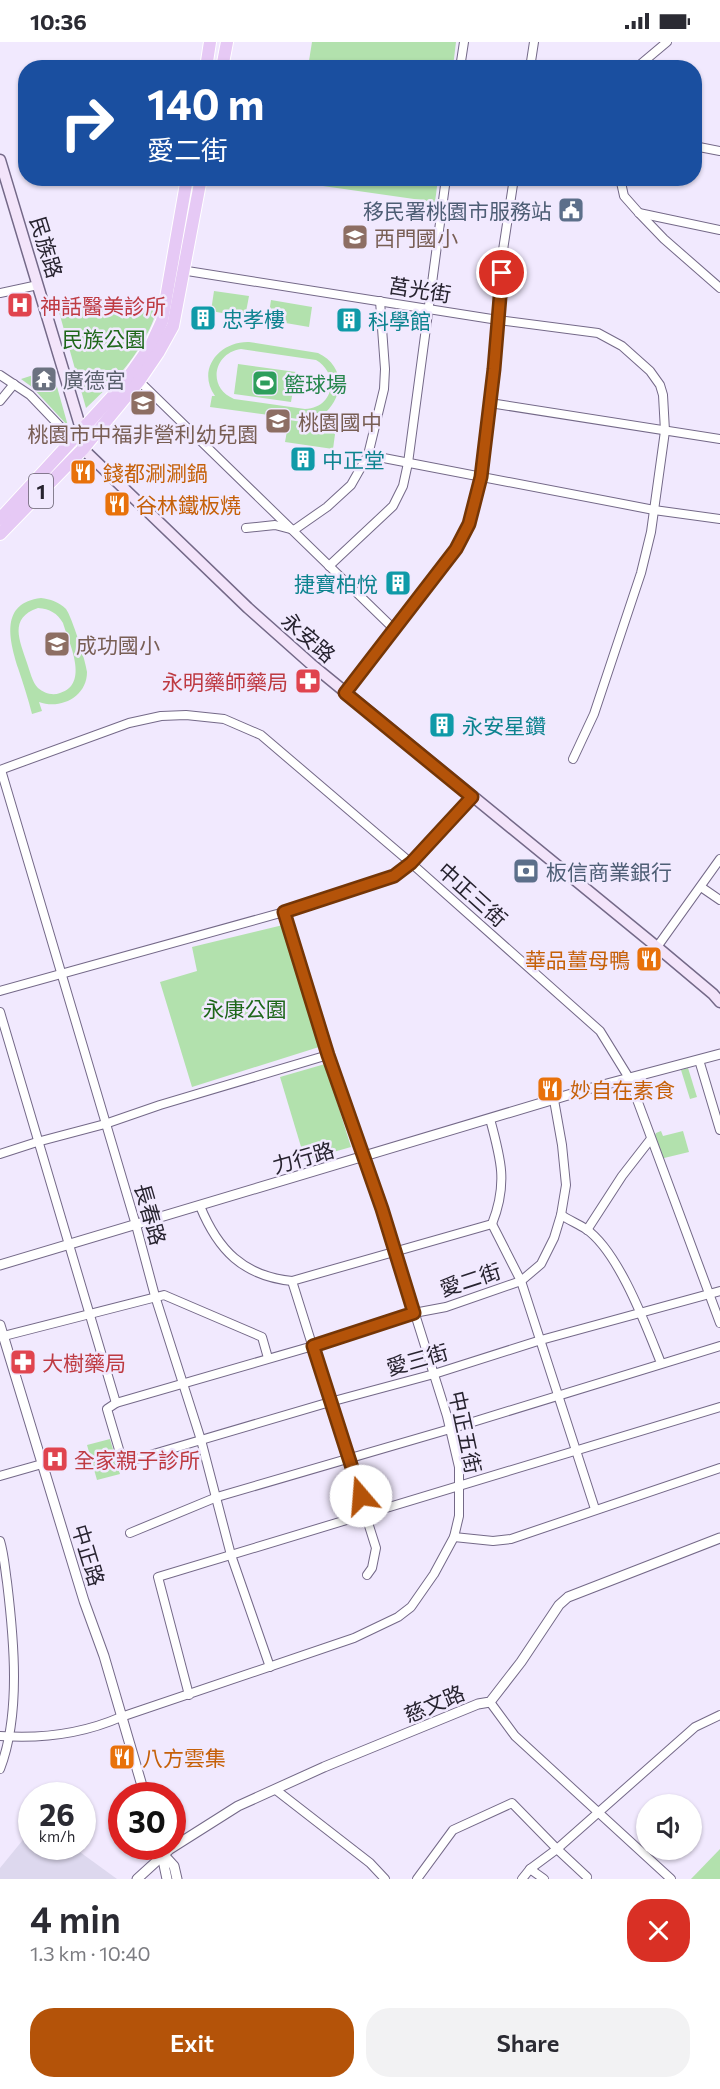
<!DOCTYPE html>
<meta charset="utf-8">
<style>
:root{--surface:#fff;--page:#f2f2f3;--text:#2b2b33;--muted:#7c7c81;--accent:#b45309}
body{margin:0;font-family:Commissioner,"Noto Sans TC",sans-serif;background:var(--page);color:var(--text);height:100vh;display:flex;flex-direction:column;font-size:22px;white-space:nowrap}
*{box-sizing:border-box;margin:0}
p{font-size:20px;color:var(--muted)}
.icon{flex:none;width:33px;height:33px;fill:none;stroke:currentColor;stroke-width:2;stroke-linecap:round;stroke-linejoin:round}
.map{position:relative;height:1837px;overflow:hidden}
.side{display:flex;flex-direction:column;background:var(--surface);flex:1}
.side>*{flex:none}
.banner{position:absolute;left:18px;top:18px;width:684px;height:126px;border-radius:24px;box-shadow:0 2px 4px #0004;background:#1a4fa0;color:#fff;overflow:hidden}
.controls{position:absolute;left:636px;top:1752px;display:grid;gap:12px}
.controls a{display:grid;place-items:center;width:66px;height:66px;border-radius:50%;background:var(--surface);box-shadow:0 2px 4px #0004;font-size:30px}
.speed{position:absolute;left:18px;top:1740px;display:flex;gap:12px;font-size:30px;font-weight:700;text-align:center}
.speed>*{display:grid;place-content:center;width:78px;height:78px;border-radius:50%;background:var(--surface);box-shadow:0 2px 4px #0004;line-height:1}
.speed small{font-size:15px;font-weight:400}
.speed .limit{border:9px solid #d22;background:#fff;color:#111}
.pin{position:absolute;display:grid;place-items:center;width:51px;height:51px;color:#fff;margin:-26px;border:3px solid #fff;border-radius:50%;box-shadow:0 2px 6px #0007}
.me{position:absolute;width:66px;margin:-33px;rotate:342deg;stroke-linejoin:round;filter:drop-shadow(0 0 4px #0008)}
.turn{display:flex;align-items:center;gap:21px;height:126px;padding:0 30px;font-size:27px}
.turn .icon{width:78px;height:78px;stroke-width:2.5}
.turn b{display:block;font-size:42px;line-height:51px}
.round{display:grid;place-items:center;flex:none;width:63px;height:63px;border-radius:24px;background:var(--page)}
.headline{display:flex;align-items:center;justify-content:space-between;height:102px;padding:0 30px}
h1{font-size:36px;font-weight:600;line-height:45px}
.primary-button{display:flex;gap:12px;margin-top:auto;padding:12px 30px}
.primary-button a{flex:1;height:69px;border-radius:24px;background:var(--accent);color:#fff;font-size:24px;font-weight:600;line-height:69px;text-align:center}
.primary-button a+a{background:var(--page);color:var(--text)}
.status{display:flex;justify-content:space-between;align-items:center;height:42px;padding:0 30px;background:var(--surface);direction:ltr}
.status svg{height:16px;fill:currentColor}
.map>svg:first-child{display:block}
</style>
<div class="status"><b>10:36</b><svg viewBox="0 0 49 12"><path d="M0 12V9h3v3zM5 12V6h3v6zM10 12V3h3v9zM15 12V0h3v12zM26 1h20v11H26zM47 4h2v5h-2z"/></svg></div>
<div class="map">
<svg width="720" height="1837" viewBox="0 0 720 1837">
<rect width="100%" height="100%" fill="#f1e9fe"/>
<path fill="#ddd8ee" d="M31,1788L32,1804L73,1805L117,1837H0V1826Z"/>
<g fill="#b2e1ad" fill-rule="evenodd">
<path d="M312,0H456L453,25H308Z"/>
<path d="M289,136H438V137L435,160L288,139Z"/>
<path d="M214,249L249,254L245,275L211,269Z"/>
<path d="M271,258L312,265L309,285L268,278Z"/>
<path d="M95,261L141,262L158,266C143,310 119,335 86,366L59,270Z"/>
<path d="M249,300L318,311C343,323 346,350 326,370L344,373L343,383L210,365L212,354H215C196,327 220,299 249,300ZM241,307L316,318C340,332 334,366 305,367L234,357C207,346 213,311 241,307Z"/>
<path d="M238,322L296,330L291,360L234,352Z"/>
<path d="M52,327L68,384L32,345L21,337Z"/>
<path d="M289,378L336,385L333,407L285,400Z"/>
<path d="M41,556C50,557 59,560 66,567C72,575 86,620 87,630C87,655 60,668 39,660L42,669L32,672C28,656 23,641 18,626C9,597 0,561 41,556ZM38,566C50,567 57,571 63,581C69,601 90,642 60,651C52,654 44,651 38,646C32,640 30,629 27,621C20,599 8,576 38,566Z"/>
<path d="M283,883L319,1005L192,1045L160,940L197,929L192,905Z"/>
<path d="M325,1022L351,1105L305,1118L280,1035Z"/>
<path d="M688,1026L697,1055L690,1057L681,1028Z"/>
<path d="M661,1089L663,1094L683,1089L689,1110L660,1117L653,1097L656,1091Z"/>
<path d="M110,1397L120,1432L97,1438L87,1403Z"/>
<path d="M720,1807V1837H691Z"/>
</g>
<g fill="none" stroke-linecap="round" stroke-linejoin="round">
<defs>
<g id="minor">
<path d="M460,26L464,0"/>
<path d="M530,26L534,0"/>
<path d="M636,26L667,0"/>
<path d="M694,104L720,109"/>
<path d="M620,136L624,154L639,171L664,197L720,246"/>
<path d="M639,171L720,188"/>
<path d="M181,228L498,278L598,291L622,304L650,329L660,343L663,353L665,389L651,490L641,531L594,672L573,717"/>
<path d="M0,251L38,243"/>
<path d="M0,333L30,353L75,400"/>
<path d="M137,337L395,588"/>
<path d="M0,359L14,342"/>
<path d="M490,361L720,397"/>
<path d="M368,413L654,468L720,477"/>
<path d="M246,486L275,483L294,488L327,465L351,443L368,413L384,347L385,327L380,259"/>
<path d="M329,524L393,464L403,444L408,421L446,136"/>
<path d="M345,651L456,507L469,482L481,435L494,327L503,208L514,136"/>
<path d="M0,728L129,681L161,674L186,673L224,677L261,693L411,821L600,989L629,1036L720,1281"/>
<path d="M1,728L136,1183L155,1254L201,1398L231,1513L270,1625"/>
<path d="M701,845L720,858"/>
<path d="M657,905L720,817"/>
<path d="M0,949L284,870L394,834L411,821L472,755"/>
<path d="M0,970L116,1361"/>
<path d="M699,1018L720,1088"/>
<path d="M554,1058L562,1103L566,1143L561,1173L554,1196L541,1222L521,1239L446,1265L414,1271L313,1304L116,1361L107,1367L123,1421L330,1360L434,1332L541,1298L720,1249"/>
<path d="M0,1112L37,1100L105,1082L160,1063L328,1013"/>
<path d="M200,1164C218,1208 243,1234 292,1239L492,1182C508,1142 501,1117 490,1077"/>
<path d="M561,1173C569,1178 578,1182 586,1187C619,1210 646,1284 661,1321"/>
<path d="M492,1182L521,1239L595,1467"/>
<path d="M587,1188L622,1134L650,1098"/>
<path d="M292,1239L376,1506L372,1526L367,1533"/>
<path d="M0,1295L164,1253L262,1295L268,1316"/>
<path d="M0,1434L42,1422"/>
<path d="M130,1491L217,1455L450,1387L720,1304"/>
<path d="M454,1495L493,1499L511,1497L720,1426"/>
<path d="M0,1499C4,1512 5,1527 7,1540C14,1598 21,1672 0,1727"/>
<path d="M189,1653L158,1535L720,1365"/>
<path d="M490,1660L515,1694L671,1837"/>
<path d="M0,1694C42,1697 82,1692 121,1675L354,1596L398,1575L411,1565L434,1532L454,1495L459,1474V1425L447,1374L382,1167L328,1013L284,870"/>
<path d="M276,1748L370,1821L385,1837"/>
<path d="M530,1827L544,1837"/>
<path d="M417,1837L453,1788L512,1761L557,1807L587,1835"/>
<path d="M522,1837L530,1827L557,1807L695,1685L720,1673"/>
</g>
<g id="tertiary">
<path d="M0,1223L588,1047L720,1012"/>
<path d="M0,1283L84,1559L104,1614L145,1754"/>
<path d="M160,1804L167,1837"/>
<path d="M163,1812L174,1824L177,1837"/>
<path d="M137,1837L170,1807L238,1764L324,1725L478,1662L490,1660L521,1620L559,1563L568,1555L720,1496"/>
</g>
<path id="secondary" d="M0,118L81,387L83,407L248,566L311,622L657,905L713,952L720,960"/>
<g id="primary">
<path d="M206,26L210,0"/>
<path d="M222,26L227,0"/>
<path d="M0,477L122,344L151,303L162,279L187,136"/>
<path d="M0,492L83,407L139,339L158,311L173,284L201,136"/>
</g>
</defs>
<use href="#minor" stroke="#746988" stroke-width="10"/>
<use href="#tertiary" stroke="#746988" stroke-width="11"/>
<use href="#secondary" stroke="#746988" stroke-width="13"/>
<use href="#primary" stroke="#fff" stroke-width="14"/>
<use href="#minor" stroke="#fff" stroke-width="8"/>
<use href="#tertiary" stroke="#fff" stroke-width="9"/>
<use href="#secondary" stroke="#f3e4fa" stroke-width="10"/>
<use href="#primary" stroke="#e6c9f5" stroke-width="12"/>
</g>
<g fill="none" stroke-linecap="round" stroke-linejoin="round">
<defs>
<path id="route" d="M361,1454L313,1304L414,1271L382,1167L328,1013L284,870L394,834L411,821L472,755L345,651L456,507L469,482L481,435L494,327L502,231"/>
</defs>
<use href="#route" stroke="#753606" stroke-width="15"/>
<use href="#route" stroke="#b45309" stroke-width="10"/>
</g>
<defs>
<symbol id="civic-square" viewBox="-11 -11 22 22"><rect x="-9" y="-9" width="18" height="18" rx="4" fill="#5c6f8a" stroke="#f1e9fe"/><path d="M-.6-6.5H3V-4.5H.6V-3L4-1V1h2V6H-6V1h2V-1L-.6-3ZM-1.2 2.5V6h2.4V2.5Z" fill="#fff"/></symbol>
<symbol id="school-square" viewBox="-11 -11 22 22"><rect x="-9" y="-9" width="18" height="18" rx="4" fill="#8d6e63" stroke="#f1e9fe"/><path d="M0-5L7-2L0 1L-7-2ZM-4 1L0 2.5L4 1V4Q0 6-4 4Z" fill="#fff"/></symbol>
<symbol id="hospital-square" viewBox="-11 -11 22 22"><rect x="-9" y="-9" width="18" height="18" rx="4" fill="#e0444e" stroke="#f1e9fe"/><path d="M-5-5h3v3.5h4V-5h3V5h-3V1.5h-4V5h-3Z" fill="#fff"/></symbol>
<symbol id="building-square" viewBox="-11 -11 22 22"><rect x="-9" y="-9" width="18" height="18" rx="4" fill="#0f9aa8" stroke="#f1e9fe"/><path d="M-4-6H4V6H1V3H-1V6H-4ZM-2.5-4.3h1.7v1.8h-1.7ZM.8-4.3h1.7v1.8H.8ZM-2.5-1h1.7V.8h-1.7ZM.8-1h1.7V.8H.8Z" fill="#fff"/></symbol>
<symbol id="temple-square" viewBox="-11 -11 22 22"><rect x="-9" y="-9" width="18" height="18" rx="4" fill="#6b7280" stroke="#f1e9fe"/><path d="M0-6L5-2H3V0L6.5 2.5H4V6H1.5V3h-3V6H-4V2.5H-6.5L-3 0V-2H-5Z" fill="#fff"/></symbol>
<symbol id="stadium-square" viewBox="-11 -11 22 22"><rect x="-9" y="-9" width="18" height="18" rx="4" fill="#2e9e5b" stroke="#f1e9fe"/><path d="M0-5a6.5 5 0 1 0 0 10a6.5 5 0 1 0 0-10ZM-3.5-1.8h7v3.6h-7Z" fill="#fff"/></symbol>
<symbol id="restaurant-square" viewBox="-11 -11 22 22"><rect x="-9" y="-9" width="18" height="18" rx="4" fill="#e8710a" stroke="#f1e9fe"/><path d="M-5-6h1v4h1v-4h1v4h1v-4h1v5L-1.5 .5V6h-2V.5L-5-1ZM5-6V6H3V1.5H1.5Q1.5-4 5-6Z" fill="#fff"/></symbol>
<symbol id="pharmacy-square" viewBox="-11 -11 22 22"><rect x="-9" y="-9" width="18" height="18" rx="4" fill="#e0444e" stroke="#f1e9fe"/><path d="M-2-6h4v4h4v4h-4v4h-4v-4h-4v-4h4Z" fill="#fff"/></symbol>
<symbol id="bank-square" viewBox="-11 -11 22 22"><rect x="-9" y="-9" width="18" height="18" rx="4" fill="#5c6f8a" stroke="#f1e9fe"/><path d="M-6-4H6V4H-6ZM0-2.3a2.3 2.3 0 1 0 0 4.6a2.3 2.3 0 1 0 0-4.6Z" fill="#fff"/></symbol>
</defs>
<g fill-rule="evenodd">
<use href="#civic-square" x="556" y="153" width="30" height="30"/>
<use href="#school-square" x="340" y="180" width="30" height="30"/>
<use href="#hospital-square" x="5" y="248" width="30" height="30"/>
<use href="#building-square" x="188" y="261" width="30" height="30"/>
<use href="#building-square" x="334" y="263" width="30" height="30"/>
<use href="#temple-square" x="29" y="322" width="30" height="30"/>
<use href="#stadium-square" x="250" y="326" width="30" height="30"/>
<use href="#school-square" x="128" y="346" width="30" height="30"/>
<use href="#school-square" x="263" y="364" width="30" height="30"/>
<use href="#building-square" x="288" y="402" width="30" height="30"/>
<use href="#restaurant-square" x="68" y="415" width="30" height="30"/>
<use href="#restaurant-square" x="102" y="447" width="30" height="30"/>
<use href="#building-square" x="383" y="526" width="30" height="30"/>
<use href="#school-square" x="42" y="587" width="30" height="30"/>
<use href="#pharmacy-square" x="293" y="624" width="30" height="30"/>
<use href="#building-square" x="427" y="668" width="30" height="30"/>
<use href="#bank-square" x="511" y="814" width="30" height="30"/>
<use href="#restaurant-square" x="634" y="902" width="30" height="30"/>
<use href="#restaurant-square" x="535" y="1032" width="30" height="30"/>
<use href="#pharmacy-square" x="8" y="1305" width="30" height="30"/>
<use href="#hospital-square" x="40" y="1402" width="30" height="30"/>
<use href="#restaurant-square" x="107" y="1700" width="30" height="30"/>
</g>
<g text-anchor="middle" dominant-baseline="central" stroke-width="5" stroke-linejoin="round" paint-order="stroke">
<rect fill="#f1e9fe" stroke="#645e6d" stroke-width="1.5" x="29" y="432" width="24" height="34" rx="4.5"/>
<g font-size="20" font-weight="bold" fill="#27232f">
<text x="41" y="449">1</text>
</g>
<g font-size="21" fill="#4e5e75" stroke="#f1e9fe" text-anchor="end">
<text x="552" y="168">移民署桃園市服務站</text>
<text x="546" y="829" text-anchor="start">板信商業銀行</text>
</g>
<g font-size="21" fill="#785e54" stroke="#f1e9fe" text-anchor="start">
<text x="374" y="195">西門國小</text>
<text x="298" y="379">桃園國中</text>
<text x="143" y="391" text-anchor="middle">桃園市中福非營利幼兒園</text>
<text x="76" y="602">成功國小</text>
</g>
<g font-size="21" fill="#27232f" stroke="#f1e9fe">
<text transform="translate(47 205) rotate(73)">民族路</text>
<text transform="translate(420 247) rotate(9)">莒光街</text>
<text transform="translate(309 595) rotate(41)">永安路</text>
<text transform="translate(473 852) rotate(42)">中正三街</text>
<text transform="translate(303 1115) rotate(-16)">力行路</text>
<text transform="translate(151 1172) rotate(74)">長春路</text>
<text transform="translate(470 1237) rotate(-18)">愛二街</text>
<text transform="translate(417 1317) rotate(-16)">愛三街</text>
<text transform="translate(466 1390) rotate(78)">中正五街</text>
<text transform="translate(89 1513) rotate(73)">中正路</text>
<text transform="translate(434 1661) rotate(-23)">慈文路</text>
</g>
<g font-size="21" fill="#be3a42" stroke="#f1e9fe" text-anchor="start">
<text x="40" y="263">神話醫美診所</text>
<text x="288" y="639" text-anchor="end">永明藥師藥局</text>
<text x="42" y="1320">大樹藥局</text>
<text x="74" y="1417">全家親子診所</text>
</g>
<g font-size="21" fill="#0d838f" stroke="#f1e9fe" text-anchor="start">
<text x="222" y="276">忠孝樓</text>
<text x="368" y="278">科學館</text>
<text x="322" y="417">中正堂</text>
<text x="378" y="541" text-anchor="end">捷寶柏悅</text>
<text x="462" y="683">永安星鑽</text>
</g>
<g font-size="21" fill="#1e671a" stroke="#f1e9fe">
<text x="104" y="296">民族公園</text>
<text x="245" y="966">永康公園</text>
</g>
<g font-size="21" fill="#5b616d" stroke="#f1e9fe" text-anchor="start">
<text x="63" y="337">廣德宮</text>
</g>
<g font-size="21" fill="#27864d" stroke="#f1e9fe" text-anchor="start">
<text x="284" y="341">籃球場</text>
</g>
<g font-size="21" fill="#c56008" stroke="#f1e9fe" text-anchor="start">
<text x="103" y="430">錢都涮涮鍋</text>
<text x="136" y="462">谷林鐵板燒</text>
<text x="630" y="917" text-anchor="end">華品薑母鴨</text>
<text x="570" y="1047">妙自在素食</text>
<text x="142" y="1715">八方雲集</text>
</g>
</g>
</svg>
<div class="controls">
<a><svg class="icon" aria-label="sound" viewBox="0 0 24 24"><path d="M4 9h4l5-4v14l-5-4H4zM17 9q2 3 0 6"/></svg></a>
</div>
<div class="speed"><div>26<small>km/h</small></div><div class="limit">30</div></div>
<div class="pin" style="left:502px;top:231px;background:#d93025"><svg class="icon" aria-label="arrive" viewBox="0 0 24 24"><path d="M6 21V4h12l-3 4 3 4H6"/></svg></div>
<svg class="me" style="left:361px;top:1454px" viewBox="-20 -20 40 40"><circle r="19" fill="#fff"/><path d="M0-13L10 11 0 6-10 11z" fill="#b45309"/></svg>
<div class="banner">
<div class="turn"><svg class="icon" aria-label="right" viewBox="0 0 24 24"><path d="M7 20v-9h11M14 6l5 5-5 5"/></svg><div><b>140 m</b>愛二街</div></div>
</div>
</div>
<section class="side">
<div class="headline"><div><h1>4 min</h1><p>1.3 km · 10:40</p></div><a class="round" style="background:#d93025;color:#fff"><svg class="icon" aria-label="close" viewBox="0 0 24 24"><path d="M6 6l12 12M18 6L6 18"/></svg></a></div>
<div class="primary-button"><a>Exit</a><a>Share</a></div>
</section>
